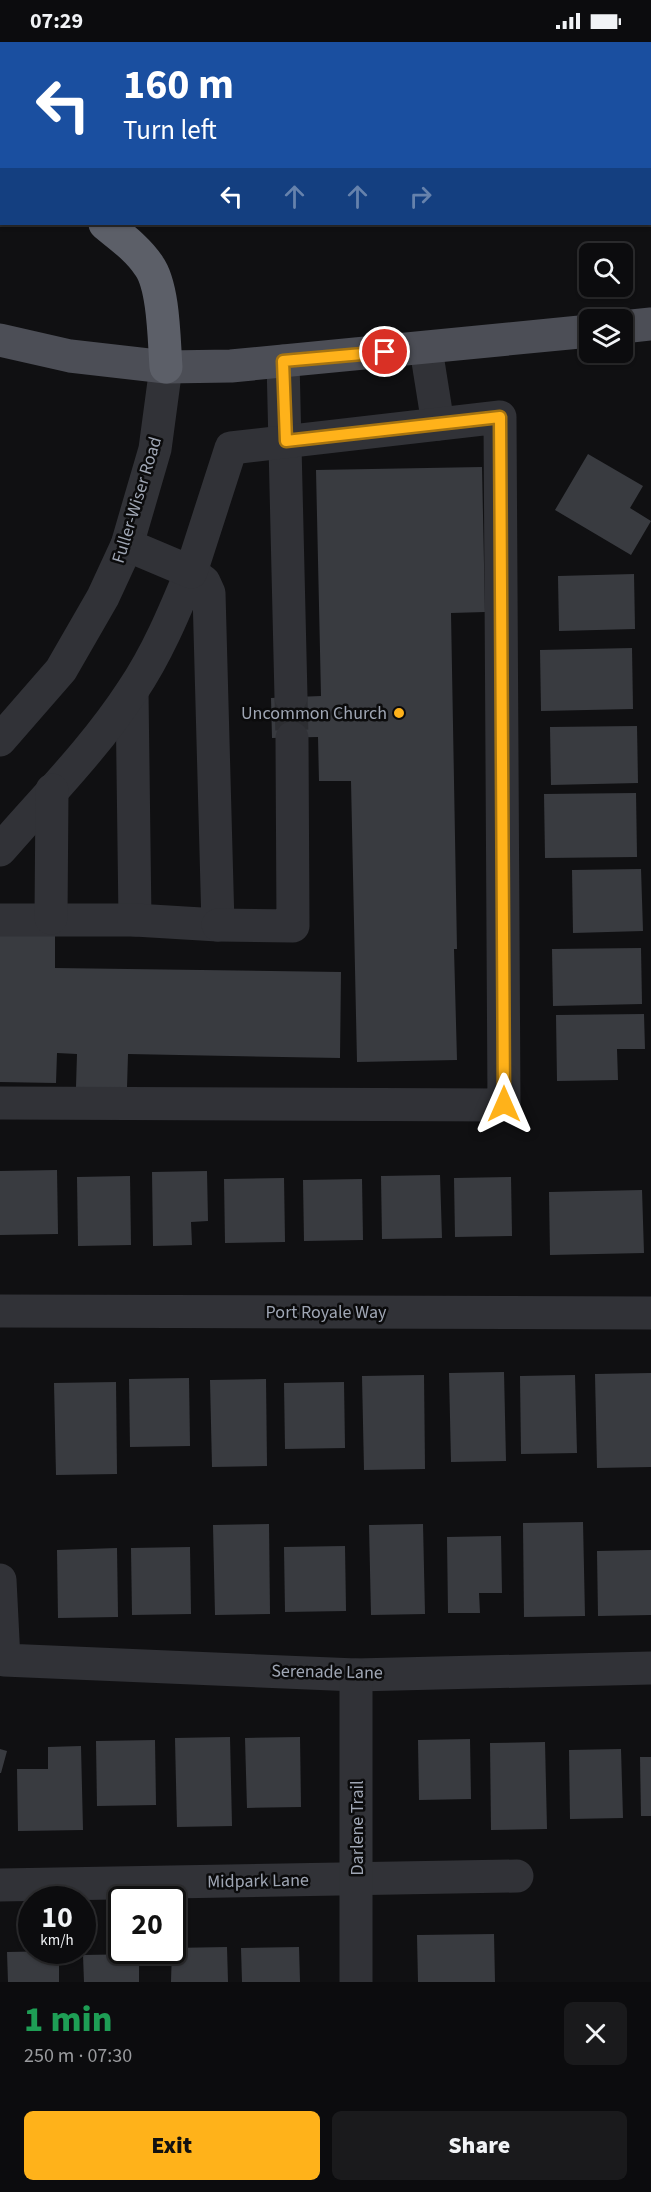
<!DOCTYPE html>
<meta charset="utf-8">
<style>
:root{--surface:#0c0c0e;--page:#1a1a1c;--text:#f1f3f6;--muted:#9a9b9e;--line:#2c2c2e;--accent:#ffb21a}
body{margin:0;font-family:"Source Sans 3",sans-serif;background:var(--page);color:var(--text);height:100vh;display:flex;flex-direction:column;font-size:22px;white-space:nowrap}
*{box-sizing:border-box;margin:0}
p{font-size:20px;color:var(--muted)}
.icon{flex:none;width:33px;height:33px;fill:none;stroke:currentColor;stroke-width:2;stroke-linecap:round;stroke-linejoin:round}
.map{position:relative;height:1940px;overflow:hidden}
.drawer{display:flex;flex-direction:column;background:var(--surface);flex:1}
.drawer>*{flex:none}
.guide{position:absolute;left:0px;top:0px;width:651px;height:183px;box-shadow:0 2px 4px #0004,0 0 0 2px var(--line);background:#1a4fa0;color:#fff;overflow:hidden}
.tools{position:absolute;left:579px;top:201px;display:grid;gap:12px}
.tools a{display:grid;place-items:center;width:54px;height:54px;border-radius:9px;background:var(--surface);box-shadow:0 2px 4px #0004,0 0 0 2px var(--line);font-size:30px}
.speed{position:absolute;left:18px;top:1844px;display:flex;gap:12px;font-size:30px;font-weight:700;text-align:center}
.speed>*{display:grid;place-content:center;width:78px;height:78px;border-radius:50%;background:var(--surface);box-shadow:0 2px 4px #0004,0 0 0 2px var(--line);line-height:1}
.speed small{font-size:15px;font-weight:400}
.speed .limit{border:3px solid #111;border-radius:9px;background:#fff;color:#111}
.pin{position:absolute;display:grid;place-items:center;width:51px;height:51px;color:#fff;margin:-26px;border:3px solid #fff;border-radius:50%;box-shadow:0 2px 6px #0007}
.me{position:absolute;width:66px;margin:-33px;rotate:0deg;stroke-linejoin:round;filter:drop-shadow(0 0 4px #0008)}
.turn{display:flex;align-items:center;gap:21px;height:126px;padding:0 24px;font-size:27px}
.turn .icon{width:78px;height:78px;stroke-width:2.5}
.turn b{display:block;font-size:42px;line-height:51px}
.lanes{display:flex;align-items:center;height:57px;padding:0 24px;background:#0003;justify-content:center;gap:30px;direction:ltr}
.lanes .off{opacity:.35}
.round{display:grid;place-items:center;flex:none;width:63px;height:63px;border-radius:9px;background:var(--page)}
.summary{display:flex;align-items:center;justify-content:space-between;height:102px;padding:0 24px}
h1{font-size:36px;font-weight:800;line-height:45px;color:#1e9e55}
.action{display:flex;gap:12px;margin-top:auto;padding:12px 24px}
.action a{flex:1;height:69px;border-radius:9px;background:var(--accent);color:#111;font-size:24px;font-weight:800;line-height:69px;text-align:center}
.action a+a{background:var(--page);color:var(--text)}
.status{display:flex;justify-content:space-between;align-items:center;height:42px;padding:0 30px;background:var(--surface);direction:ltr}
.status svg{height:16px;fill:currentColor}
.map>svg:first-child{display:block}
</style>
<div class="status"><b>07:29</b><svg viewBox="0 0 49 12"><path d="M0 12V9h3v3zM5 12V6h3v6zM10 12V3h3v9zM15 12V0h3v12zM26 1h20v11H26zM47 4h2v5h-2z"/></svg></div>
<div class="map">
<svg width="651" height="1940" viewBox="0 0 651 1940">
<rect width="100%" height="100%" fill="#101012"/>
<g fill="#393b40">
<path d="M588,412L643,444L630,466L651,479L631,513L555,468Z"/>
<path d="M482,425L485,570L451,571L457,907H454L457,1018L357,1020L351,739H319L318,695L272,696L271,656L321,654L316,428Z"/>
<path d="M634,532L635,587L559,589L558,534Z"/>
<path d="M632,606L633,667L541,669L540,608Z"/>
<path d="M637,684L638,741L551,743L550,685Z"/>
<path d="M636,751L637,815L545,816L544,752Z"/>
<path d="M641,827L643,889L573,891L572,828Z"/>
<path d="M0,893L55,894V926L341,930L340,1016L128,1012L127,1046L76,1045L77,1012L57,1011L56,1041L0,1040Z"/>
<path d="M641,906L642,962L553,964L552,907Z"/>
<path d="M644,972L645,1007H617L618,1038L557,1039L556,973Z"/>
<path d="M57,1128L58,1192L0,1193V1129Z"/>
<path d="M207,1129L208,1179L191,1180L192,1203L153,1204L152,1130Z"/>
<path d="M440,1133L442,1196L382,1197L381,1134Z"/>
<path d="M130,1134L131,1203L78,1204L77,1135Z"/>
<path d="M511,1135L512,1194L455,1195L454,1136Z"/>
<path d="M284,1136L285,1200L225,1201L224,1137Z"/>
<path d="M362,1137L363,1198L304,1199L303,1138Z"/>
<path d="M642,1148L644,1211L550,1213L549,1150Z"/>
<path d="M504,1330L506,1419L451,1420L449,1331Z"/>
<path d="M651,1331V1425L597,1426L595,1332Z"/>
<path d="M424,1333L425,1427L364,1428L362,1334Z"/>
<path d="M575,1333L577,1411L521,1412L520,1334Z"/>
<path d="M189,1336L190,1404L130,1405L129,1337Z"/>
<path d="M266,1337L267,1424L212,1425L210,1338Z"/>
<path d="M116,1340L117,1432L56,1433L54,1341Z"/>
<path d="M344,1340L345,1406L285,1407L284,1341Z"/>
<path d="M583,1480L585,1574L524,1575L523,1481Z"/>
<path d="M269,1482L270,1572L215,1573L213,1483Z"/>
<path d="M423,1482L425,1572L371,1573L369,1483Z"/>
<path d="M501,1494L502,1551H479L480,1571H448L447,1495Z"/>
<path d="M345,1504L346,1569L285,1570L284,1505Z"/>
<path d="M190,1505L191,1572L132,1573L131,1506Z"/>
<path d="M117,1506L118,1575L58,1576L57,1508Z"/>
<path d="M651,1508V1573L598,1574L597,1509Z"/>
<path d="M230,1695L232,1784L177,1785L175,1696Z"/>
<path d="M300,1695L301,1765L247,1766L245,1696Z"/>
<path d="M470,1697L471,1757L419,1758L418,1698Z"/>
<path d="M155,1698L156,1763L97,1764L96,1699Z"/>
<path d="M545,1700L547,1787L491,1788L490,1701Z"/>
<path d="M81,1704L83,1788L18,1789L17,1727H48V1705Z"/>
<path d="M0,1707L7,1709L1,1731H0Z"/>
<path d="M621,1707L623,1776L570,1777L569,1708Z"/>
<path d="M640,1715H651V1774H641Z"/>
<path d="M494,1892L495,1940H418L417,1893Z"/>
<path d="M227,1905L228,1940H171L172,1906Z"/>
<path d="M299,1905L300,1940H242L241,1906Z"/>
<path d="M59,1909V1940H8L7,1910Z"/>
<path d="M139,1912V1940H84L83,1913Z"/>
</g>
<g fill="none" stroke-linecap="round" stroke-linejoin="round">
<path stroke="#2d2e32" stroke-width="33" stroke-dasharray="33 16" stroke-linecap="butt" d="M291,655L292,696"/>
<g stroke="#313237" stroke-width="33">
<path d="M426,307L438,382"/>
<path d="M283,319L291,655"/>
<path d="M132,650L135,878"/>
<path d="M0,698L61,628L103,555L127,503L155,407L166,325"/>
<path d="M0,808C45,756 95,706 132,649C157,612 174,571 191,530L204,540L209,551L218,883L135,878H0"/>
<path d="M51,876L52,748"/>
<path d="M218,883L293,884L292,696"/>
<path d="M0,1061L504,1063L500,375L231,406L191,530L127,503"/>
<path d="M0,1269L651,1271"/>
<path d="M0,1538L4,1618L356,1633L651,1626"/>
<path d="M0,1843L517,1834"/>
<path d="M356,1940V1633"/>
</g>
<g stroke="#4c4e56" stroke-width="33">
<path d="M622,285L651,282"/>
<path d="M0,298L70,314L166,325L231,324L590,289"/>
</g>
<g stroke="#5c5f68" stroke-width="33">
<path d="M0,55L2,56"/>
<path d="M0,131H2"/>
<path d="M650,162H651"/>
<path d="M105,182C121,195 138,207 149,224C164,245 164,299 166,325"/>
</g>
</g>
<g fill="none" stroke-linecap="round" stroke-linejoin="round">
<defs>
<path id="route" d="M385,310L283,319L286,399L500,375L504,1062"/>
</defs>
<use href="#route" stroke="#a67411" stroke-width="15"/>
<use href="#route" stroke="#ffb21a" stroke-width="10"/>
</g>
<circle fill="#ffb21a" stroke="#0b0b0c" stroke-width="2" cx="399" cy="671" r="6"/>
<g text-anchor="middle" dominant-baseline="central" stroke-width="5" stroke-linejoin="round" paint-order="stroke">
<g font-size="18" fill="#9fa6b4" stroke="#0b0b0c">
<text transform="translate(137 458) rotate(-73)">Fuller-Wiser Road</text>
<text x="326" y="1270">Port Royale Way</text>
<text transform="translate(327 1630) rotate(1)">Serenade Lane</text>
<text transform="translate(357 1786) rotate(-90)">Darlene Trail</text>
<text transform="translate(258 1839) rotate(-1)">Midpark Lane</text>
</g>
<g font-size="18" fill="#9fa6b4" stroke="#0b0b0c" text-anchor="end">
<text x="387" y="671">Uncommon Church</text>
</g>
</g>
</svg>
<div class="tools">
<a><svg class="icon" aria-label="search" viewBox="0 0 24 24"><circle cx="10" cy="10" r="6"/><path d="M15 15l6 6"/></svg></a>
<a><svg class="icon" aria-label="layers" viewBox="0 0 24 24"><path d="M12 4l9 5-9 5-9-5zM3 14l9 5 9-5"/></svg></a>
</div>
<div class="speed"><div>10<small>km/h</small></div><div class="limit">20</div></div>
<div class="pin" style="left:385px;top:310px;background:#d93025"><svg class="icon" aria-label="arrive" viewBox="0 0 24 24"><path d="M6 21V4h12l-3 4 3 4H6"/></svg></div>
<svg class="me" style="left:504px;top:1062px" viewBox="-20 -20 40 40"><path d="M0-17L14 15 0 8-14 15z" fill="#ffb21a" stroke="#fff" stroke-width="4"/></svg>
<div class="guide">
<div class="turn"><svg class="icon" aria-label="left" viewBox="0 0 24 24"><path d="M17 20v-9H6M10 6l-5 5 5 5"/></svg><div><b>160 m</b>Turn left</div></div>
<div class="lanes"><svg class="icon" aria-label="left" viewBox="0 0 24 24"><path d="M17 20v-9H6M10 6l-5 5 5 5"/></svg><svg class="icon off" aria-label="ahead" viewBox="0 0 24 24"><path d="M12 20V5M6 11l6-6 6 6"/></svg><svg class="icon off" aria-label="ahead" viewBox="0 0 24 24"><path d="M12 20V5M6 11l6-6 6 6"/></svg><svg class="icon off" aria-label="right" viewBox="0 0 24 24"><path d="M7 20v-9h11M14 6l5 5-5 5"/></svg></div>
</div>
</div>
<section class="drawer">
<div class="summary"><div><h1>1 min</h1><p>250 m · 07:30</p></div><a class="round"><svg class="icon" aria-label="close" viewBox="0 0 24 24"><path d="M6 6l12 12M18 6L6 18"/></svg></a></div>
<div class="action"><a>Exit</a><a>Share</a></div>
</section>
